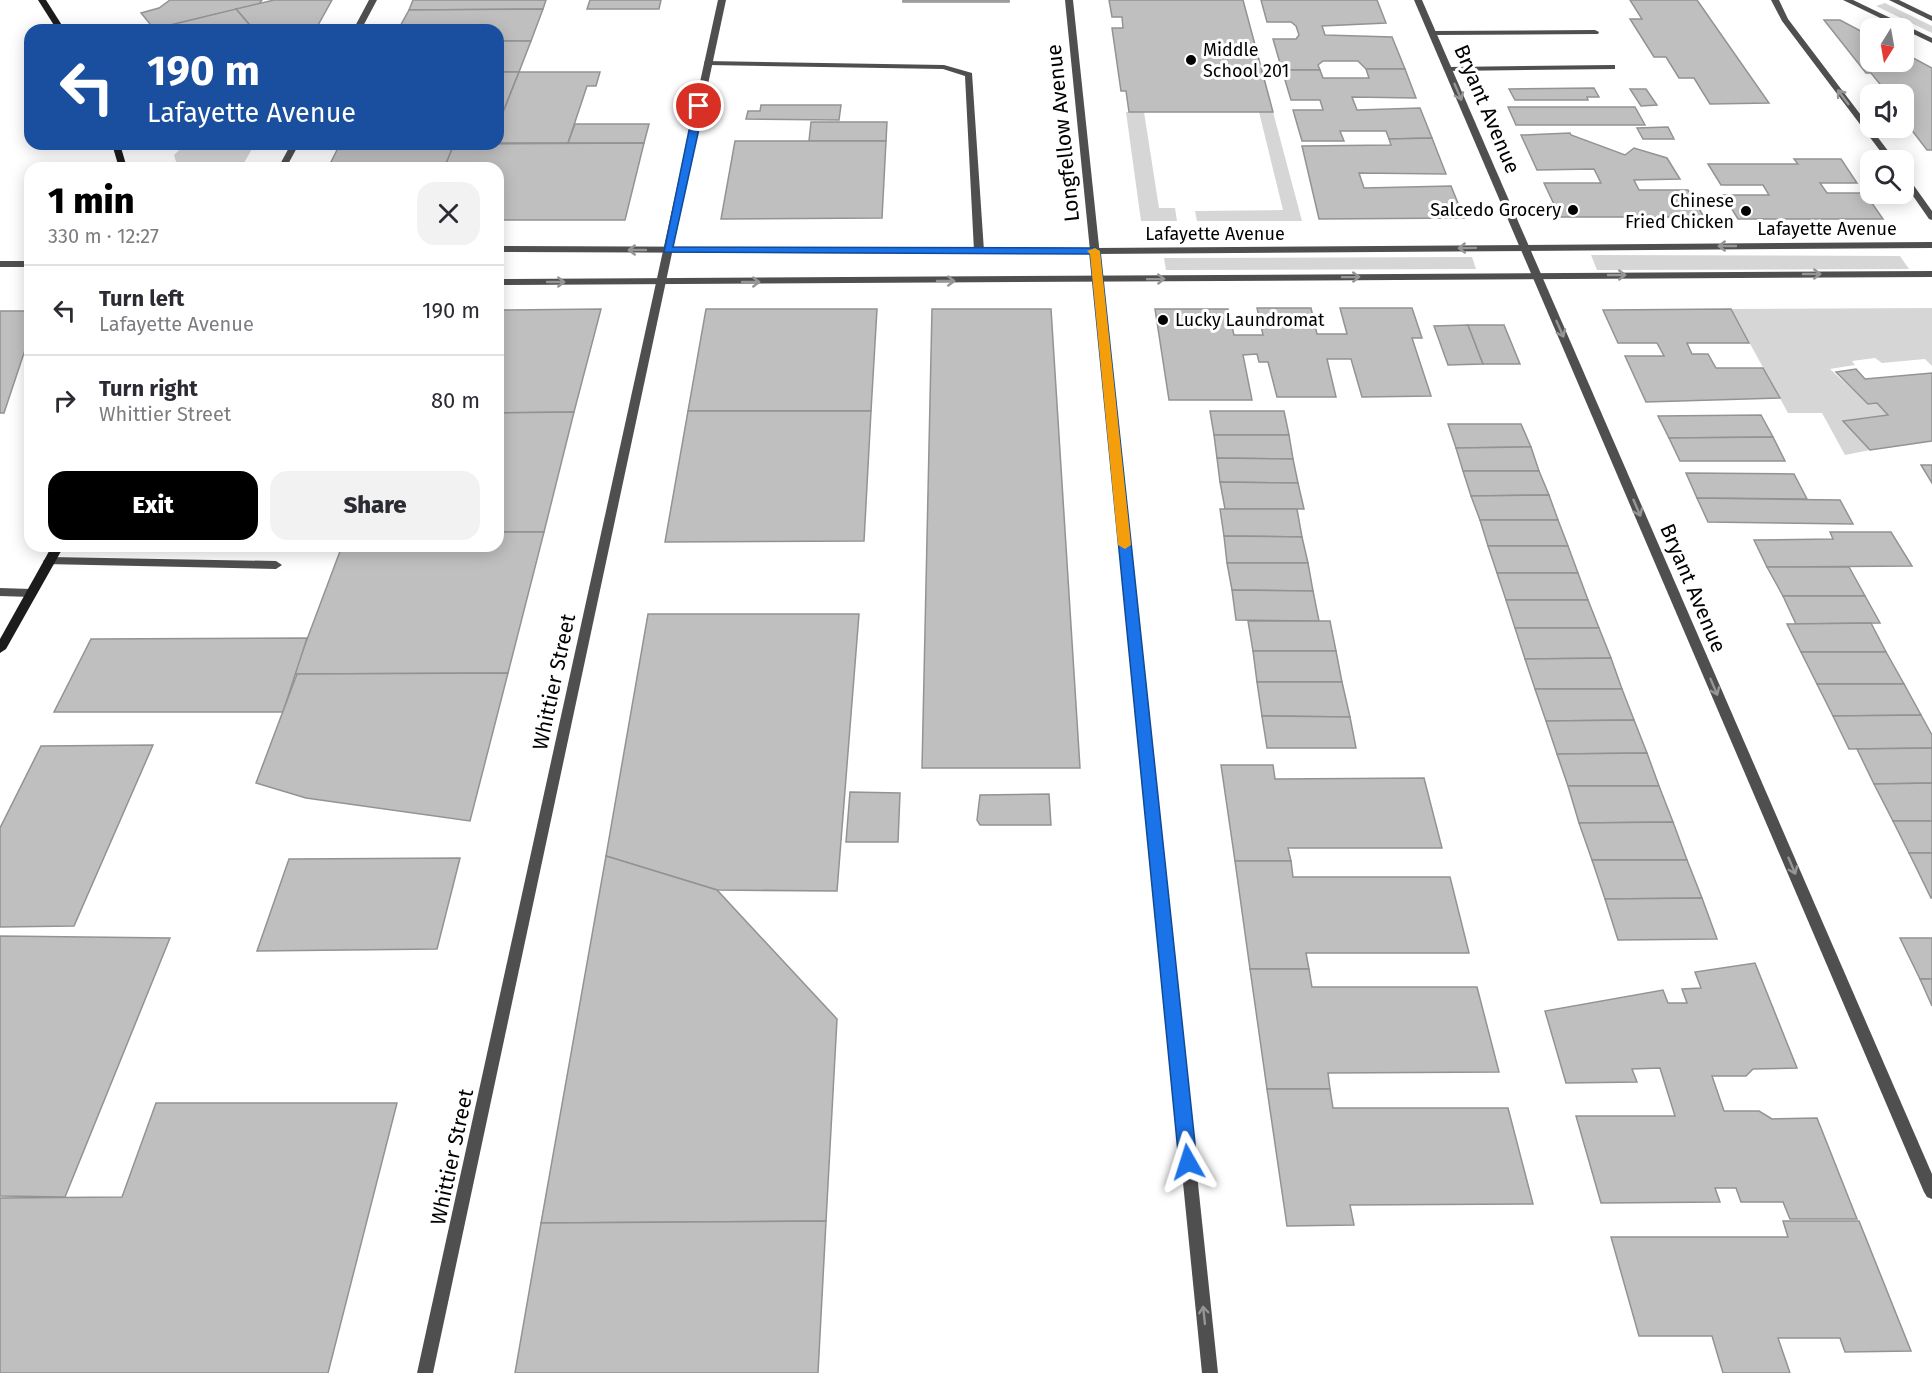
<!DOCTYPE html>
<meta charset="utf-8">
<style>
:root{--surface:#fff;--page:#f2f2f3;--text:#2b2b33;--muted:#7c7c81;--line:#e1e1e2;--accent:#000}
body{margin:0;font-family:"Fira Sans",sans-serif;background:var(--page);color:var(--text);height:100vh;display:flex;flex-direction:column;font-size:22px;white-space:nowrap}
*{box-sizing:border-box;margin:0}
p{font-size:20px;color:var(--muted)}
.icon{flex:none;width:33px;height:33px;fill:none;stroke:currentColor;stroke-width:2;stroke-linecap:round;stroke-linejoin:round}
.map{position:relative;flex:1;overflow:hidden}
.drawer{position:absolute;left:24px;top:162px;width:480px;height:390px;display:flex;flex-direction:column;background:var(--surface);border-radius:18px;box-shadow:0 3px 15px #0003}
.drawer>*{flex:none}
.guide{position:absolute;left:24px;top:24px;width:480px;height:126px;border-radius:18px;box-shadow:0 3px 15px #0003;background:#1a4fa0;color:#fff;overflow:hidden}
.needle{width:39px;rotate:191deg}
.buttons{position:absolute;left:1860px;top:18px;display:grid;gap:12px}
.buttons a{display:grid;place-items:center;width:54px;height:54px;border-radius:12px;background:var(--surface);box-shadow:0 3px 15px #0003;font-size:30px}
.pin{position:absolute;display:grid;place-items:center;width:51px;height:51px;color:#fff;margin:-26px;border:3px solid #fff;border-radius:50%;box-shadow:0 2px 6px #0007}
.me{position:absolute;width:66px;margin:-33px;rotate:354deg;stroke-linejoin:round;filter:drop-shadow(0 0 4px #0008)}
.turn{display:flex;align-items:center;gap:21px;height:126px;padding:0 24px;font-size:27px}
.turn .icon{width:78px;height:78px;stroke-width:2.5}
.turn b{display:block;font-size:42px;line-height:51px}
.round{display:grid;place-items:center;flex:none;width:63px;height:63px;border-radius:18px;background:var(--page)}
.overview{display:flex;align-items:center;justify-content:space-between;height:102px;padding:0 24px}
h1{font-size:36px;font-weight:800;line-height:45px;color:var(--accent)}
.primary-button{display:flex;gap:12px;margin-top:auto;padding:12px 24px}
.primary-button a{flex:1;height:69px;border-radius:18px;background:var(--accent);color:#fff;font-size:24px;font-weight:800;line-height:69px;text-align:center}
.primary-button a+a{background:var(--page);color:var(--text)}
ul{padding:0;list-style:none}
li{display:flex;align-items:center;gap:18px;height:90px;padding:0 24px;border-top:2px solid var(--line)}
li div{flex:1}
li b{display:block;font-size:22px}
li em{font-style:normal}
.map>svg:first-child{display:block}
</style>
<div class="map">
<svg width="1932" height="1373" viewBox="0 0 1932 1373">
<rect width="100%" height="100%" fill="#fff"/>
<g fill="#d6d6d6">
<path d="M1885,3L1932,26V33L1876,6Z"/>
<path d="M1126,112H1144L1159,208H1175L1177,221H1141Z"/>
<path d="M1259,112H1273L1302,221H1197L1195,211L1283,210Z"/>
<path d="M186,144H230L234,150L252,149L241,168H178L174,155Z"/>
<path d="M1591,255L1900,256L1909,269L1597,270Z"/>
<path d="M1472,257L1476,269L1166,270L1164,258Z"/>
<path d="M1932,308V366L1925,359L1882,363L1875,358L1852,361L1855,365L1830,369L1868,404L1877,403L1888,415L1843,421L1870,450L1845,455L1822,413H1788L1731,309Z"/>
</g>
<g fill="#bfbfbf" stroke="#939393" stroke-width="1.5">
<path d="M170,0H262L259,4L154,29L141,13L159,8Z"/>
<path d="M274,0H332L318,25L296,30H254L236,9Z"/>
<path d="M413,0H546L543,9L409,10Z"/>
<path d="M590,0H661L659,9H587Z"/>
<rect x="903" y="0" width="106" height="2"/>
<path d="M1109,0H1243L1273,112H1129L1126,91H1121L1112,28H1123L1122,17H1112Z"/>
<path d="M1261,0H1377L1386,23L1322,26L1325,35L1392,37L1405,69H1366L1358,61H1323L1318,65L1320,70H1282L1273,39H1296L1299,35L1296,26L1291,22H1267Z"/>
<path d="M1630,0H1697L1769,103L1710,104L1694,78H1679L1666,57H1654L1630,19H1642Z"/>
<path d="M236,9L254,30L154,29Z"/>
<path d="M543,9L531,41H498V30H398L409,10Z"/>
<path d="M1824,20H1840L1870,36V62H1904V53L1932,68V150H1927L1904,120V94H1888L1871,73H1866Z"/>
<path d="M498,41H531L519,72H498Z"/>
<path d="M1366,69H1405L1416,98L1352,97L1357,110L1420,108L1432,138L1389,139L1386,131H1340L1344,141H1302L1293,110H1323L1320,100H1291L1282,70H1320L1323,78H1369Z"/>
<path d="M498,72H519L498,125Z"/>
<path d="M519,72H600L596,86H587L568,143H498V125Z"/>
<path d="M1594,88L1599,97H1587L1588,100H1515L1509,89Z"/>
<path d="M1630,89H1646L1657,105L1641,106Z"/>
<path d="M761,105H841L839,120L746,119L748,111H760Z"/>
<path d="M1508,107H1635L1645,125H1516Z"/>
<path d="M811,122H887L886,141H809Z"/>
<path d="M575,124H649L644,143H568Z"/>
<path d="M1668,127L1674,139H1643L1637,128Z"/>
<path d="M1570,133L1571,135L1625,155L1634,148L1667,158L1680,179L1634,180L1639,190H1688L1704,217H1560L1544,183H1601L1594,169L1537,170L1521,135Z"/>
<path d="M1432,138L1446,174L1359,173L1364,188L1451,186L1464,218L1319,219L1302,146L1391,145L1389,139Z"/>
<path d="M735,141H886L882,218L721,219Z"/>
<path d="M644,143L625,220H498V168H444L454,144Z"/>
<path d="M340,144H454L444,168H328Z"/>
<path d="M1794,159H1841L1857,183H1820L1827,193H1865L1883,219H1738L1723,195H1769L1763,185H1721L1708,164H1798Z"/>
<path d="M1257,308H1311L1317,334H1347L1340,308H1412L1422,338H1412L1431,396L1362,397L1351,359H1327L1336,397H1277L1268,362H1259L1257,354L1243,355L1252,400H1169L1155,309H1228L1234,335H1263Z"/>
<path d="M601,309L574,412L498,413V310Z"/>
<path d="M706,309H877L871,411H688Z"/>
<path d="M932,309H1051L1080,768H922Z"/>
<path d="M1731,309L1749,343H1687L1692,354H1708L1716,368H1763L1780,398L1646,402L1625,356H1664L1657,343H1618L1603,310Z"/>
<path d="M0,311H30V335L4,413H0Z"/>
<path d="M1468,325L1483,364L1448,365L1434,326Z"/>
<path d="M1468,325H1504L1520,364H1483Z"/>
<path d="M1856,369L1865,379L1932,373V441L1870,450L1843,421L1888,415L1877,403L1868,404L1836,372Z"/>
<path d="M688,411H871L864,541L665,542Z"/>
<path d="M1210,411H1284L1289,435H1214Z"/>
<path d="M574,412L544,532H498V413Z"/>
<path d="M1761,415L1773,437L1669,438L1658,416Z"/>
<path d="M1448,424H1521L1531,447L1456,448Z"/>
<path d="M1214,435H1289L1293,459L1217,458Z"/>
<path d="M1773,437L1785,461H1680L1669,438Z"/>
<path d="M1531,447L1539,471H1463L1456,448Z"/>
<path d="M1217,458L1293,459L1298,483L1220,482Z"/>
<path d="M1921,465H1932V483Z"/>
<path d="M1463,471H1539L1549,495L1471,496Z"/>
<path d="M1686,473L1794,474L1807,499L1697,498Z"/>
<path d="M1220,482L1298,483L1304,509H1225Z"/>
<path d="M1549,495L1558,520H1480L1471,496Z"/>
<path d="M1697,498L1840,500L1853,524L1708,522Z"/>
<path d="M1220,509H1297L1302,537L1224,536Z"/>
<path d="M1480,520H1558L1568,546H1488Z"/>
<path d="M498,532H544L508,673L294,674L342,546H498Z"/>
<path d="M1830,532H1891L1912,566L1767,567L1754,540L1833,539Z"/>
<path d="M1224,536L1302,537L1308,563H1227Z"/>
<path d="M1488,546H1568L1578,573H1497Z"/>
<path d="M1227,563H1308L1313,591L1232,590Z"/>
<path d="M1767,567H1849L1865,596H1783Z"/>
<path d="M1497,573H1578L1588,600H1506Z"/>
<path d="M1232,590L1313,591L1319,621L1236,620Z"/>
<path d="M1783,596H1865L1880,623L1796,624Z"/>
<path d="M1506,600H1588L1599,628H1515Z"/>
<path d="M648,614H859L837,891L717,890L606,856Z"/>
<path d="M1248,621H1330L1336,651H1253Z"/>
<path d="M1871,623L1886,652H1801L1787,624Z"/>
<path d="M1515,628H1599L1611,658L1525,659Z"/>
<path d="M307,638L283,712H54L91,639Z"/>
<path d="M1253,651H1336L1342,682H1257Z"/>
<path d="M1801,652H1886L1904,684H1817Z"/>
<path d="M1611,658L1622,689H1535L1525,659Z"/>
<path d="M508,673L470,821L306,798L256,783L297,674Z"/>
<path d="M1257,682H1342L1350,717L1262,716Z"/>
<path d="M1817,684H1904L1921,715L1833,716Z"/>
<path d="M1535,689H1622L1634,720L1546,721Z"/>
<path d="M1921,715L1932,735V748L1849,749L1833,716Z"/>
<path d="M1262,716L1350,717L1356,748H1267Z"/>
<path d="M1634,720L1647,753L1557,754L1546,721Z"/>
<path d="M153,745L74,926L0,927V828L41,746Z"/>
<path d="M1932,748V783L1874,784L1857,749Z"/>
<path d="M1647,753L1659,786H1568L1557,754Z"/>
<path d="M1221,765H1273L1275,779L1424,778L1442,848H1288L1291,861H1235Z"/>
<path d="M1932,783V821H1893L1874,784Z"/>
<path d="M1568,786H1659L1673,822L1579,823Z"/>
<path d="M850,792L900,793L898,842H846Z"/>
<path d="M1049,794L1051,825H980L977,820L980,795Z"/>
<path d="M1893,821H1932V853H1909Z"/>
<path d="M1673,822L1687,860H1592L1579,823Z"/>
<path d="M1909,853H1932V898H1931Z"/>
<path d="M606,856L717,890L837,1019L826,1221L541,1223Z"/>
<path d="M460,858L437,949L257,951L289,859Z"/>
<path d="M1592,860H1687L1702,898L1605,899Z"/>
<path d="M1235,861H1291L1293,877H1450L1469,953H1306L1309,969H1250Z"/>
<path d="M1702,898L1717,939L1618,940L1605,899Z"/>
<path d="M0,936L170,938L65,1197L0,1196Z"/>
<path d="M1900,938H1932V979H1920Z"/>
<path d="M1755,963L1797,1068L1753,1069L1746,1076H1712L1724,1111H1759L1772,1119L1817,1118L1857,1219H1790L1783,1202H1741L1736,1188H1715L1720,1202L1601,1203L1576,1116H1675L1660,1068L1632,1069L1637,1082L1566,1083L1545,1011L1663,990L1668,1003H1687L1682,989L1701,988L1695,972Z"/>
<path d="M1250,969H1309L1312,987H1477L1499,1072L1328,1073L1330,1089H1267Z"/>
<path d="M1920,979H1932V1006Z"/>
<path d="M1267,1089H1330L1333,1108H1508L1533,1204L1350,1205L1354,1225L1287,1226Z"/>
<path d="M156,1103H397L328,1373H0V1198L122,1197Z"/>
<path d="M826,1221L818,1373H515L541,1223Z"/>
<path d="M1783,1221H1859L1911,1351L1845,1352L1840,1338H1778L1790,1373H1723L1712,1336H1639L1611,1237H1788Z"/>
</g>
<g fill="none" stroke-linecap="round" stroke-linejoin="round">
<g fill="#4f4f4f" fill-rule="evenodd">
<path d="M1595,30L1599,32L1598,34L1433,35L1429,33L1433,31Z"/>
<path d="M705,61L944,65L972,73L984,251L979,254L974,251L965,76L943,69L708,65L704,63Z"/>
<path d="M1612,65H1615V69L1448,71L1444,69L1448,67Z"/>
<path d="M49,557L276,561L282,565L276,569L45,564L43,561Z"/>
<path d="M0,588L31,589L37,593L31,597L0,596Z"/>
</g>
<g fill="#4f4f4f" fill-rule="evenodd">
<path d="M369,0H377L361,30H353Z"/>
<path d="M718,0H726L433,1373H417Z"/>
<path d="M1065,0H1073L1218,1373H1202Z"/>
<path d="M1414,0H1422L1932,1174V1199L1927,1197L1924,1192Z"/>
<path d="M1771,0H1779L1788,19L1895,160H1887L1782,21Z"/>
<path d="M291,144H299L286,168H278Z"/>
<path d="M1904,175L1907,176L1932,211V220L1929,219L1904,183Z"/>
</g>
<g fill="#4f4f4f" fill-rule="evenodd">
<path d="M1843,0H1853L1932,38V43Z"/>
<path d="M1889,0H1899L1932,16V21Z"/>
<path d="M1932,242V248L1094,254L498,252V246L1094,248Z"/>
<rect x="0" y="261" width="30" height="6"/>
<path d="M1932,271V277L498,285V279Z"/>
</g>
<g fill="#1c1c1c" fill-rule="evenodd">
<path d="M38,0H46L65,30H57Z"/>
<path d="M112,144H120L127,168H119Z"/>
<path d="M52,546H64L6,649L0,653V639Z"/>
</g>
</g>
<defs><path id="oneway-shaft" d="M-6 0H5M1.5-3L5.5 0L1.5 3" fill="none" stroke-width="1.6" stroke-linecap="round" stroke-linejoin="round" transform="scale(1.5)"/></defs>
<g stroke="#959595">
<use href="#oneway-shaft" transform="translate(1458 92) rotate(67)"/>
<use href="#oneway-shaft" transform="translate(1843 97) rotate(-127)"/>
<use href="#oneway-shaft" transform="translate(1727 246) rotate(180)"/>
<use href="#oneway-shaft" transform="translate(1467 248) rotate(179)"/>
<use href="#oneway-shaft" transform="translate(637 250) rotate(-180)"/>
<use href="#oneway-shaft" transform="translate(1812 274)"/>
<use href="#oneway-shaft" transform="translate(1617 275)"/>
<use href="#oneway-shaft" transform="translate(1351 277) rotate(-1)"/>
<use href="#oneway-shaft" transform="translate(1156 279) rotate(-1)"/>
<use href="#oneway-shaft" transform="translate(946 281)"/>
<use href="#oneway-shaft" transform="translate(556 282)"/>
<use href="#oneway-shaft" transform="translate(751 282)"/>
<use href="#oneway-shaft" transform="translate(1560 329) rotate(66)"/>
<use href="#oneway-shaft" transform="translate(1637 508) rotate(67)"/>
<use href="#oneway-shaft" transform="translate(1714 687) rotate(67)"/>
<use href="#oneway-shaft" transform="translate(1792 866) rotate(67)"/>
<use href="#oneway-shaft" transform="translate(1204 1315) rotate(-96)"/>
</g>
<path fill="#1a73e8" stroke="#114b97" stroke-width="1.5" d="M699,103L704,106L673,247L1095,248L1100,251L1197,1162L1194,1167L1188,1170L1182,1167L1179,1162L1090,254L664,252L694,106Z"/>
<path fill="#f59e0b" d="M1095,248L1100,251L1131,545L1125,549L1118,545L1090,254L1087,251Z"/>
<g fill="#000" stroke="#fff" stroke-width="2">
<circle cx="1191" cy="60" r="6"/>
<circle cx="1573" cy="210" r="6"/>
<circle cx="1746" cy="211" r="6"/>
<circle cx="1163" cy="320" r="6"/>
</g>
<g text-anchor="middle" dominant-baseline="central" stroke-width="6" stroke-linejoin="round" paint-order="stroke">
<g font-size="18" fill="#000" stroke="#fff" text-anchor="start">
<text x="1203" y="50">Middle<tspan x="1203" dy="21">School 201</tspan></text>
<text x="1734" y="201" text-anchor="end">Chinese<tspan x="1734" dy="21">Fried Chicken</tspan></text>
<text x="1561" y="210" text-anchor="end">Salcedo Grocery</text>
<text x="1175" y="320">Lucky Laundromat</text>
</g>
<g font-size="18" fill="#000" stroke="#fff">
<text x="1827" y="229">Lafayette Avenue</text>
<text x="1215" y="234">Lafayette Avenue</text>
</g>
<g font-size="21" fill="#000" stroke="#fff">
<text transform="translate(1487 109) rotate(67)">Bryant Avenue</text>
<text transform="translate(1063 133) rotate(-96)">Longfellow Avenue</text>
<text transform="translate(1693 588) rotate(67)">Bryant Avenue</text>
<text transform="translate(554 682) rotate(-78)">Whittier Street</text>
<text transform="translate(452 1157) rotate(-78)">Whittier Street</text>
</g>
</g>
</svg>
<div class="buttons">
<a><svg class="needle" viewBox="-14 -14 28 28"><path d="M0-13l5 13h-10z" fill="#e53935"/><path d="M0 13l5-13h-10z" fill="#7c7c81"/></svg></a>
<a><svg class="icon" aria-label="sound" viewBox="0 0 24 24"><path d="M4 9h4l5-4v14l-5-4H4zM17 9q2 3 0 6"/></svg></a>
<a><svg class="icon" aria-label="search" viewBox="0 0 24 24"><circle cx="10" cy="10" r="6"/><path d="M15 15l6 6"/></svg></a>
</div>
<div class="pin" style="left:699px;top:106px;background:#d93025"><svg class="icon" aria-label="arrive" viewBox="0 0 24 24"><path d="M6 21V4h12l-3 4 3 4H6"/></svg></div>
<svg class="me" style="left:1188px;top:1162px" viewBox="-20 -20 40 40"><path d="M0-17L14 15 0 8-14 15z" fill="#1a73e8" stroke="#fff" stroke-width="4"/></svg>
<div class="guide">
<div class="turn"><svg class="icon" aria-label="left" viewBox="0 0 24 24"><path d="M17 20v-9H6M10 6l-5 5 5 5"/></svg><div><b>190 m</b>Lafayette Avenue</div></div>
</div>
<section class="drawer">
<div class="overview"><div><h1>1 min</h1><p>330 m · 12:27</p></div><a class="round"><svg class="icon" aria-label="close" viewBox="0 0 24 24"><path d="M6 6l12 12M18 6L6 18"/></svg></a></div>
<ul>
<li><svg class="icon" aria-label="left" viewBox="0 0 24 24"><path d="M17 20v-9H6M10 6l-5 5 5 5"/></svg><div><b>Turn left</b><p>Lafayette Avenue</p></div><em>190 m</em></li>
<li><svg class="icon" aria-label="right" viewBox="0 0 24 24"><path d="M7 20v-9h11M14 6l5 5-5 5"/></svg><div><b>Turn right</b><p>Whittier Street</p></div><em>80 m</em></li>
</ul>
<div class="primary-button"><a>Exit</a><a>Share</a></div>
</section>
</div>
